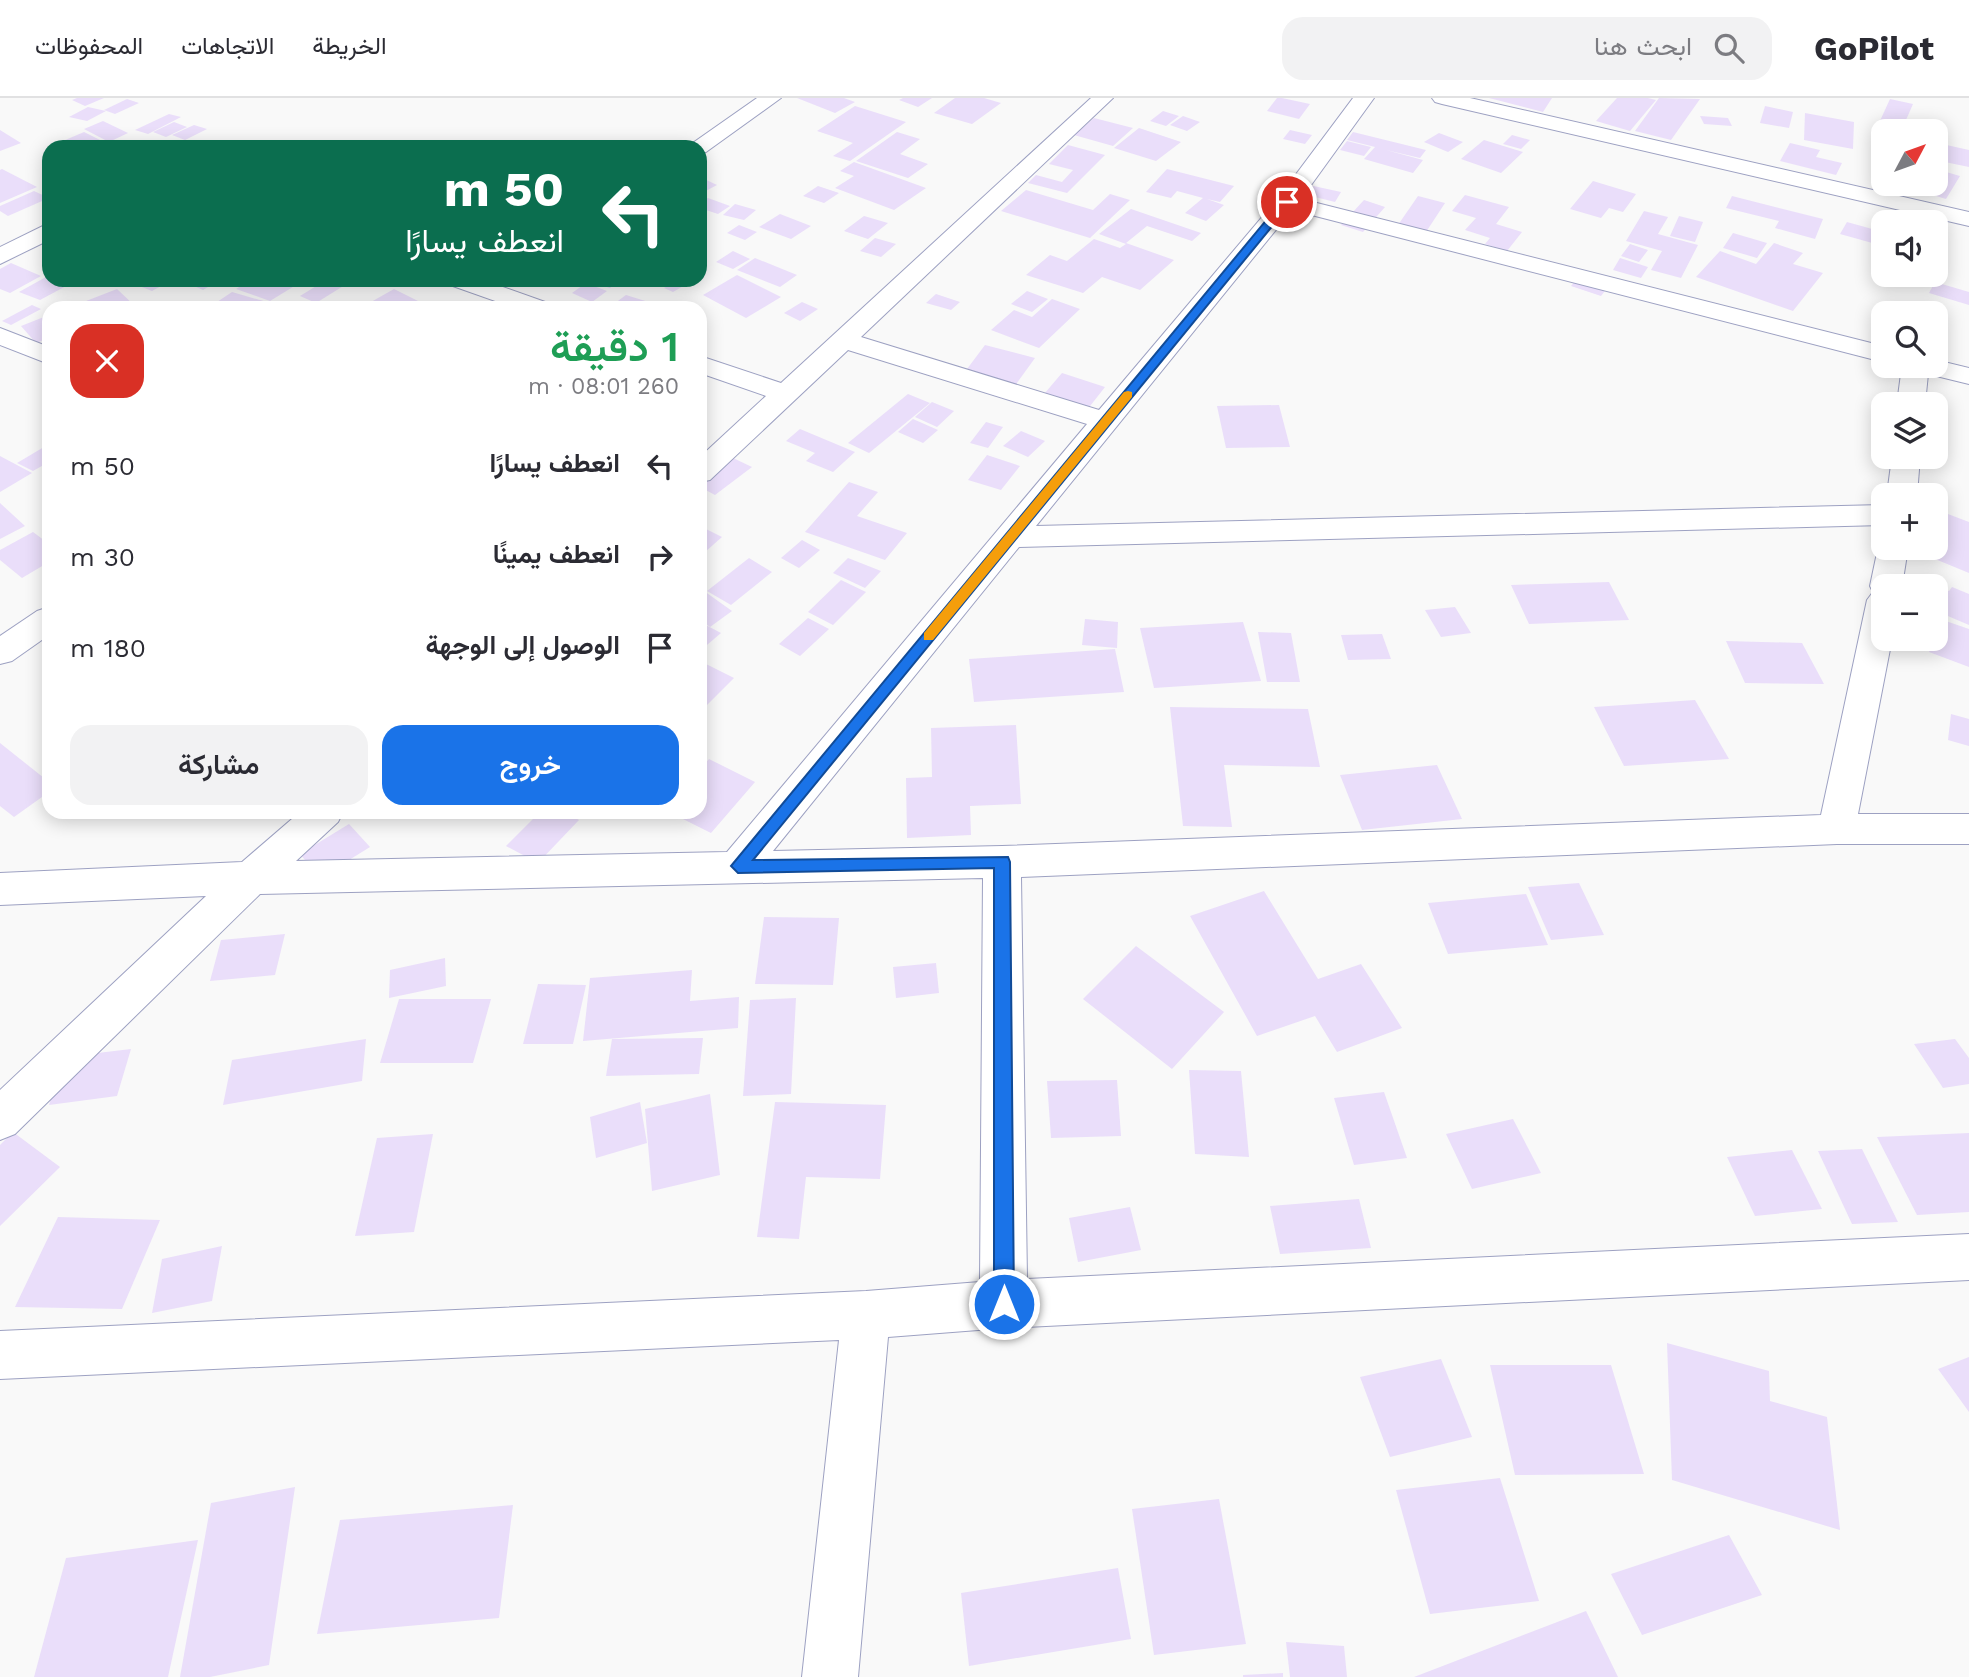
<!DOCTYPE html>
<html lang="ar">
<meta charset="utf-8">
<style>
:root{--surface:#fff;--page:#f2f2f3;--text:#2b2b33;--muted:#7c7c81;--line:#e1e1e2;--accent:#1a73e8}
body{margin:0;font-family:"Work Sans",Vazirmatn,sans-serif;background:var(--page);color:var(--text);direction:rtl;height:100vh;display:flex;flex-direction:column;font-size:26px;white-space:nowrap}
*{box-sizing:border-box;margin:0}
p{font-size:23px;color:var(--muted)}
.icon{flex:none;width:38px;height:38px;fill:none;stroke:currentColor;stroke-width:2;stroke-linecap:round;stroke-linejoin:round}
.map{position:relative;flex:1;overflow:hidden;direction:ltr}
.sheet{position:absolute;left:42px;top:203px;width:665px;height:518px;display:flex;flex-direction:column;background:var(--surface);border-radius:21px;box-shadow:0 4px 18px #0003;direction:rtl}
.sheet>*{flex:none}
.guide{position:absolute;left:42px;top:42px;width:665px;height:147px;border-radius:21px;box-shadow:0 4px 18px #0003;direction:rtl;background:#0b6e4f;color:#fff;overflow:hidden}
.needle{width:46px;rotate:49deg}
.fabs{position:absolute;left:1871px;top:21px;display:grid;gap:14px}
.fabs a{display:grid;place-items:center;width:77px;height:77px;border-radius:14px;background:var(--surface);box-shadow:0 4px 18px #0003;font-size:35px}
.pin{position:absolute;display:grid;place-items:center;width:60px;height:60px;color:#fff;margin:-30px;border:4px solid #fff;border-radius:50%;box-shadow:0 2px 7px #0007}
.me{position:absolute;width:77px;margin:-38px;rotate:0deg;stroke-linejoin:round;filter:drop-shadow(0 0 5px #0008)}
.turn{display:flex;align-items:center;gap:24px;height:147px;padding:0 28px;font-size:32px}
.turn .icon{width:91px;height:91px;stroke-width:2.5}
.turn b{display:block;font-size:49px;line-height:60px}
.round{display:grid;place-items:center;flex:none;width:74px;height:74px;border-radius:21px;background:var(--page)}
.overview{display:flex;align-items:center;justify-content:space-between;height:119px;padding:0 28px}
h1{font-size:42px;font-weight:600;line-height:52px;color:#1e9e55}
.action{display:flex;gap:14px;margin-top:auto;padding:14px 28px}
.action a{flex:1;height:80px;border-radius:21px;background:var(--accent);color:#fff;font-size:28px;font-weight:600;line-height:80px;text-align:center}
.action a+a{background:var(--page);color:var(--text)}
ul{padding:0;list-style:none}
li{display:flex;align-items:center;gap:21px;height:91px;padding:0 28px}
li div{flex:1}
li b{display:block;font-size:26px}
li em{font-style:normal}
header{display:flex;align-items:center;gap:42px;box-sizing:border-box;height:98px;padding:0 35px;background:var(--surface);border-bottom:2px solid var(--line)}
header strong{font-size:33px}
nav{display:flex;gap:38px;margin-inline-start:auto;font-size:24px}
.search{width:490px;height:63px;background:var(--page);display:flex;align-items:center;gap:18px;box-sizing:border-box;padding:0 24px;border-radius:21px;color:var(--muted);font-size:26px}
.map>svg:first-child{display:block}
</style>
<header>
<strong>GoPilot</strong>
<div class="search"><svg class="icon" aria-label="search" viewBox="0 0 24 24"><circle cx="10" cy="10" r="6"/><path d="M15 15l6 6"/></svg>ابحث هنا</div>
<nav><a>الخريطة</a><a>الاتجاهات</a><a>المحفوظات</a></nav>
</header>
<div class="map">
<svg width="1969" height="1579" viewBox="0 0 1969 1579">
<rect width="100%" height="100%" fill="#f9f9f9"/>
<g fill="#eadefa">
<path d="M77,0H104L85,8L72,2Z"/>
<path d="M797,0H844L855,4L835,15Z"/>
<path d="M903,0H932L918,9L899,2Z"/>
<path d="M955,0H984L1001,5L972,26L934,15Z"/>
<path d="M1277,0H1282L1310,6L1299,21L1267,13Z"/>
<path d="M1489,0H1552L1543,14Z"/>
<path d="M1617,0H1648L1656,2L1630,33L1596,23Z"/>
<path d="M1659,0L1700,1L1671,42L1635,33Z"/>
<path d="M127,1L139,5L115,16L104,12Z"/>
<path d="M1890,1L1913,6L1902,31L1879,25Z"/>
<path d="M855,8L906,24L850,63L833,58L853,45L817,33Z"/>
<path d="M1765,8L1793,14L1789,30L1760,25Z"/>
<path d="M88,9L106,13L87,23L69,19Z"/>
<path d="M1163,13L1179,18L1166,28L1150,23Z"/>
<path d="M1805,15L1854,24L1853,51L1804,42Z"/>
<path d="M169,16L181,19L148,36L135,32Z"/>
<path d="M1183,18L1200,24L1187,33L1170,27Z"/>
<path d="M1700,18L1728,20L1732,28L1704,26Z"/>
<path d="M1094,20L1133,30L1113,48L1074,37Z"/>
<path d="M103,23L128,35L109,44L84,31Z"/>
<path d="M174,24L187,29L166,39L153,34Z"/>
<path d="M194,27L207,31L185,42L172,37Z"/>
<path d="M1139,30L1181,44L1156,63L1114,50Z"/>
<path d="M0,32L21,45L0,53Z"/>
<path d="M1290,32L1312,37L1305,46L1283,41Z"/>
<path d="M84,34L106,45L97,49H76L63,43Z"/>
<path d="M897,34L920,41L900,56L928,66L908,80L856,63Z"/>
<path d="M1353,34L1426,52L1420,60L1386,52L1423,62L1413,75L1364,61L1375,49L1347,42Z"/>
<path d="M1439,35L1463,44L1448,54L1424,44Z"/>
<path d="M1512,37L1530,42L1521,51L1503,46Z"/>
<path d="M1484,42L1523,54L1501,75L1461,61Z"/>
<path d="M1347,43L1371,49L1364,58L1340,52Z"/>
<path d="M1790,45L1820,52L1816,59L1842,65L1836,77L1780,63Z"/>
<path d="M1942,46L1969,52V69L1940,63Z"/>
<path d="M1068,47L1105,57L1067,95L1028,85L1036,77L1062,84L1073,72L1049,66Z"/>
<path d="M854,64L926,90L894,112L835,90L854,78L840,73Z"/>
<path d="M2,71L37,89L0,105V72Z"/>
<path d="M1167,71L1234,88L1220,104L1207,101L1224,107L1206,123L1185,115L1203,100L1177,93L1171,100L1146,94Z"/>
<path d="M1936,71L1960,78L1946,101L1896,86H1936Z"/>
<path d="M700,79L717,87L700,96Z"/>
<path d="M1593,83L1636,96L1623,114L1609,110L1601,120L1570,111Z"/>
<path d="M1309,87L1341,94L1335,104L1303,96Z"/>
<path d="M818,88L839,95L824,105L803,98Z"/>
<path d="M1026,92L1093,112L1110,96L1130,102L1090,140L1001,113Z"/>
<path d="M34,93L49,100L8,118L0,113V108Z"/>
<path d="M1465,97L1509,109L1496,126L1522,134L1507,153L1485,146L1490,140L1465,132L1476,120L1452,113Z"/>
<path d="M1418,98L1445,105L1426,134L1398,127Z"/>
<path d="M1732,98L1823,121L1815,141L1775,130L1779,123L1726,110Z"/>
<path d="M708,100L730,108L718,116L700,110V105Z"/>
<path d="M1364,102L1385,109L1363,134L1341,127Z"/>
<path d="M735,106L756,112L744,122L723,117Z"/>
<path d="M1131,111L1201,135L1192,143L1147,128L1126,145L1174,162L1140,192L1102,179L1083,195L1026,177L1050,157L1067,163L1094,141L1120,150L1126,146L1099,136Z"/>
<path d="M1644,113L1668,119L1658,136L1698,147L1681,180L1651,172L1662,153L1626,143Z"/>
<path d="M780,116L811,128L791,141L759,129Z"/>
<path d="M864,118L888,125L868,141L844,133Z"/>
<path d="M1679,118L1703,124L1695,144L1670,138Z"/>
<path d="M1847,124L1883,134V148L1840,136Z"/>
<path d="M739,127L757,134L745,142L727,135Z"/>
<path d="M1733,135L1767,145L1757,160L1723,150Z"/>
<path d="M875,140L896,146L881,159L860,153Z"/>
<path d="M1774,145L1803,155L1793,166L1823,175L1793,213L1696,179L1720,153L1756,166Z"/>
<path d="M1630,146L1648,152L1639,164L1621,158Z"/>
<path d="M733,153L750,161L733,171L716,164Z"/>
<path d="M755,160L797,177L780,189L737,172Z"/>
<path d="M1620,160L1648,169L1641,180L1613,172Z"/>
<path d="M11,165L41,178L10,195L0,191V171Z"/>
<path d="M1582,175L1611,185L1601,198L1571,188Z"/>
<path d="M737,177L781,199L746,220L703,197Z"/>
<path d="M46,179L68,187L40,202L19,194Z"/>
<path d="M124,182H172L152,193Z"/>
<path d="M188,182H220L203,192L185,184Z"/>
<path d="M250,182H295L301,184L270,203L236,191Z"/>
<path d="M326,182H353L316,205L300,198Z"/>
<path d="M584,182H620L610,190Z"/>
<path d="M678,182H694L673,194L664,190Z"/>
<path d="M1935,184L1969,194V207L1929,195Z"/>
<path d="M586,185L607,193L592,204L572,195Z"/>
<path d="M117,191L137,210H68Z"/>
<path d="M394,191L432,210H383L371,204Z"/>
<path d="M1027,193L1048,201L1032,214L1011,206Z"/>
<path d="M232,194L284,209V210H208Z"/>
<path d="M936,196L960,204L951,212L926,205Z"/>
<path d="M626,197L655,206L650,210L611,208Z"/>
<path d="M1052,201L1080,211L1039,250L991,232L1014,212L1032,219Z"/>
<path d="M802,204L818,211L800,223L784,215Z"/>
<path d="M32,207L41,211L11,227L2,223Z"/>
<path d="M49,217V240L36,245L21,228Z"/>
<path d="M985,247L1035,260L1014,289L964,275Z"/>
<path d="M1062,275L1105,289L1083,317L1039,302Z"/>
<path d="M908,296L930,305L869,355L848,345Z"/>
<path d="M932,304L954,313L937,329L915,319Z"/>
<path d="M1279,307L1290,349L1226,350L1217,308Z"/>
<path d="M913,321L938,332L923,345L898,334Z"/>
<path d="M986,324L1003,329L988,350L970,345Z"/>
<path d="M800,331L855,354L833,374L806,363L815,355L786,343Z"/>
<path d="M1021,333L1045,343L1028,359L1003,348Z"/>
<path d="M49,346V364L33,373L17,365Z"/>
<path d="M987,357L1020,368L1001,392L968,382Z"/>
<path d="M0,358L32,375L0,394Z"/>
<path d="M731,359L752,369L715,397L700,389V382Z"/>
<path d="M849,384L878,394L857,418L907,435L885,462L805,434Z"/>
<path d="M0,405L25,428L0,441Z"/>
<path d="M1940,413L1969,424V475L1918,454L1920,450H1936V421Z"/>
<path d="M700,428L722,439L705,454L700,452Z"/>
<path d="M33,434L49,446V464L22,480L0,462V452Z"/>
<path d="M802,442L820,452L799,470L781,460Z"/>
<path d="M749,460L772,474L731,507L707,493Z"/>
<path d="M848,460L881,473L865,490L833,475Z"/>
<path d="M1919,481L1949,493L1952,489L1969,496V527L1936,513V488H1915Z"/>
<path d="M841,482L866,494L833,527L808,514Z"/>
<path d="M1609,484L1629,522L1529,526L1511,487Z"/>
<path d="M704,493L732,513L710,529L700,521V496Z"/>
<path d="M1455,509L1471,535L1441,539L1425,512Z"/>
<path d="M808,520L829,531L800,558L779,546Z"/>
<path d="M1085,521L1118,524L1117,550L1082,547Z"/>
<path d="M1940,521L1969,531V569L1929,554Z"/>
<path d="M700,524L721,535L700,553Z"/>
<path d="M1243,524L1261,583L1154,590L1140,530Z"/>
<path d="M1258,534L1291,535L1300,584H1267Z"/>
<path d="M1382,536L1391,561L1348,562L1341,537Z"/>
<path d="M1726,543L1802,545L1824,586L1745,585Z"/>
<path d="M1115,551L1124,594L974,604L969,561Z"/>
<path d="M700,563L734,580L700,614Z"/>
<path d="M1695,602L1729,661L1624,668L1594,609Z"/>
<path d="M1170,609L1308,611L1320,669L1224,667L1232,729L1183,728Z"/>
<path d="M1951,616L1969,621V648L1948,642Z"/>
<path d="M1016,627L1021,706L970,708L971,737L907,740L906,680L932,679L931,630Z"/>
<path d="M0,645L49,684V694L14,719L0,708Z"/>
<path d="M709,661L755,684L711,735L669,714H700V671Z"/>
<path d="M1437,667L1462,721L1362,732L1340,677Z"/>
<path d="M540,714H565L579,722L538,765L506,748Z"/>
<path d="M349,726L370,749L320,780L300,756Z"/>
<path d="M1579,785L1604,837L1551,842L1528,789Z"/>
<path d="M1264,793L1318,881L1361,866L1402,930L1337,954L1315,918L1257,938L1190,818Z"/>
<path d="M1526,796L1548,847L1448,856L1428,805Z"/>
<path d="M764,819L839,820L833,887L755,886Z"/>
<path d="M285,836L275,877L210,883L221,842Z"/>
<path d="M1136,848L1224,914L1172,971L1083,901Z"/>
<path d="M445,860L446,888L389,900L390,872Z"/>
<path d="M936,865L939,895L896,900L893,869Z"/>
<path d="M692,872L690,903L739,899L738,930L583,943L590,880Z"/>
<path d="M538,886L586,887L573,946H523Z"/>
<path d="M796,900L791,996L743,998L750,902Z"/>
<path d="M399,901H491L473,965H380Z"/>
<path d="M703,940L699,976L606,978L612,941Z"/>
<path d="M366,941L362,983L223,1007L232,962Z"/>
<path d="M1955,941L1969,960V986L1943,990L1914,946Z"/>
<path d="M131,951L117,998L49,1007L64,959Z"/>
<path d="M1189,972L1241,973L1249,1059L1195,1056Z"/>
<path d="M1117,982L1121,1038L1051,1040L1047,983Z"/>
<path d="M1384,994L1407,1060L1354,1067L1334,1000Z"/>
<path d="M710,996L720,1077L652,1093L645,1011Z"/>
<path d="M640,1004L647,1045L596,1060L590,1019Z"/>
<path d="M775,1004L886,1007L880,1081L806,1079L799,1141L757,1139Z"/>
<path d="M1513,1021L1541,1075L1472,1091L1446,1036Z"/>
<path d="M13,1034L60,1069L0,1128V1047Z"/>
<path d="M1969,1035V1114L1917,1117L1877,1039Z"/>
<path d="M433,1036L414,1134L355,1138L377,1040Z"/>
<path d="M1862,1051L1898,1124L1852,1126L1818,1053Z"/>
<path d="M1792,1052L1822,1111L1755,1118L1727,1059Z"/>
<path d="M1359,1101L1371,1150L1280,1156L1270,1108Z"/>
<path d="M1130,1109L1141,1152L1078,1164L1069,1120Z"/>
<path d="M58,1119L160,1122L122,1211L15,1209Z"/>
<path d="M222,1148L212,1203L152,1215L162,1161Z"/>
<path d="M1667,1245L1769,1273L1770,1303L1827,1319L1840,1432L1672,1382Z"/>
<path d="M1969,1259V1314L1938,1271Z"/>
<path d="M1441,1261L1472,1339L1390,1359L1360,1279Z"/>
<path d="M1490,1267H1611L1644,1376L1515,1377Z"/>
<path d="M1500,1380L1539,1503L1430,1516L1396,1392Z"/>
<path d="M295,1389L269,1567L210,1579H180L211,1405Z"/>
<path d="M1219,1401L1246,1546L1154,1557L1132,1411Z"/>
<path d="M513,1407L499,1520L317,1536L340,1422Z"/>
<path d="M1729,1437L1762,1497L1642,1537L1611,1476Z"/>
<path d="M198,1442L168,1579H34L66,1460Z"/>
<path d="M1118,1470L1131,1541L969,1568L961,1495Z"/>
<path d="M1586,1513L1618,1579H1414Z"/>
<path d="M1286,1544L1344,1548L1347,1579H1290Z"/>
<path d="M1283,1575V1579H1243V1577Z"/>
</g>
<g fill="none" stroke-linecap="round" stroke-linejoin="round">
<defs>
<g id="minor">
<path d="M757,0H781L706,54L700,55V49H687Z"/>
<path d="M1091,0H1113L861,239L1099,312L1279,99L1353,0H1374L1301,101L1883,248V264L1292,112L1036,428L1883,407V427L1019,449L773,753L1002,748L1821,717L1867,502L1873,494L1870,488L1878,450L1883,442V450H1908L1902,488H1883V541H1892L1858,716H1969V746H1837L1021,779L1027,1181L1969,1136V1182L1004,1230L888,1239L858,1579H802L839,1242L0,1281V1233L866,1193L980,1184L983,780L260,796L15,1036L0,1042V992L206,798L0,807V775L242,764L300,714H343L338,724L296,763L727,754L1087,326L848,252L710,382L700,384V359L766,298L700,275V258L781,285Z"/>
<path d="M1432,0H1470L1969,114V128L1442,6L1435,4Z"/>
<path d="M49,125V142L0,166V149Z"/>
<path d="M446,182H483L548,205L552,210H515L450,187Z"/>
<path d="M0,230L49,249V266L0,247Z"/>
<path d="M1936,262L1969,270V286L1928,276L1925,306H1897L1902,268H1936Z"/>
<path d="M1892,359H1920L1917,397H1887Z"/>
<path d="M49,509V537L12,563L0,566V538L37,513Z"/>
</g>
</defs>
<use href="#minor" stroke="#9da1c2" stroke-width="2"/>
<use href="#minor" fill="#fff" fill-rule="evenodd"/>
</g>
<path fill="#1a73e8" stroke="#114b97" stroke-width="2" d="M1283,102L1292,104L753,762L1008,759L1010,764L1014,1206L1011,1213L1004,1216L997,1213L994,1206V770L738,775L731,768Z"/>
<path fill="#f59e0b" d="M1128,293L1132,294V299L933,542H924V535L1124,294Z"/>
</svg>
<div class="fabs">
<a><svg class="needle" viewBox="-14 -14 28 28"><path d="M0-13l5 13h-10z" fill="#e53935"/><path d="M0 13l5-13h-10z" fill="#7c7c81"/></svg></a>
<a><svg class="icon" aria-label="sound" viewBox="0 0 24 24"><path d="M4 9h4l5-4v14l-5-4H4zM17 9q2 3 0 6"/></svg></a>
<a><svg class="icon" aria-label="search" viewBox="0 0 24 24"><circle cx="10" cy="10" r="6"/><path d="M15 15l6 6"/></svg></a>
<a><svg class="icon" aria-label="layers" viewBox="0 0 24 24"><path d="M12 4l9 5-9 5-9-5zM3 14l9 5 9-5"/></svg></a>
<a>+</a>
<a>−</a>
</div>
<div class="pin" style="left:1287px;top:104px;background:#d93025"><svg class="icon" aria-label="arrive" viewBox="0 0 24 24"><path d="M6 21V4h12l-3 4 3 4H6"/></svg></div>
<svg class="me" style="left:1004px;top:1206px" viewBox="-20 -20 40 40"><circle r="17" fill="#1a73e8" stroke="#fff" stroke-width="3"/><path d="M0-11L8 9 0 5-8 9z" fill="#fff"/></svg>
<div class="guide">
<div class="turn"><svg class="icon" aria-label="left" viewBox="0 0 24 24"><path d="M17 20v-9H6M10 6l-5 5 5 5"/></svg><div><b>50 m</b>انعطف يسارًا</div></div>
</div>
<section class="sheet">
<div class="overview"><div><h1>1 دقيقة</h1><p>260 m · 08:01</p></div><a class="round" style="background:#d93025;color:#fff"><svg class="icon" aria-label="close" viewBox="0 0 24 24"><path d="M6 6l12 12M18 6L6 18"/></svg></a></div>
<ul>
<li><svg class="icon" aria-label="left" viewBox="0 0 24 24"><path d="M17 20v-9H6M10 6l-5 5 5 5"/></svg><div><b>انعطف يسارًا</b></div><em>50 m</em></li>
<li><svg class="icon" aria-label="right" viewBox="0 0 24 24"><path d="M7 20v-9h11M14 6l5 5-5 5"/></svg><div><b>انعطف يمينًا</b></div><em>30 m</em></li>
<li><svg class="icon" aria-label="arrive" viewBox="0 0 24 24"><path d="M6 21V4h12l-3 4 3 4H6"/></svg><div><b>الوصول إلى الوجهة</b></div><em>180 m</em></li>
</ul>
<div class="action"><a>خروج</a><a>مشاركة</a></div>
</section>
</div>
